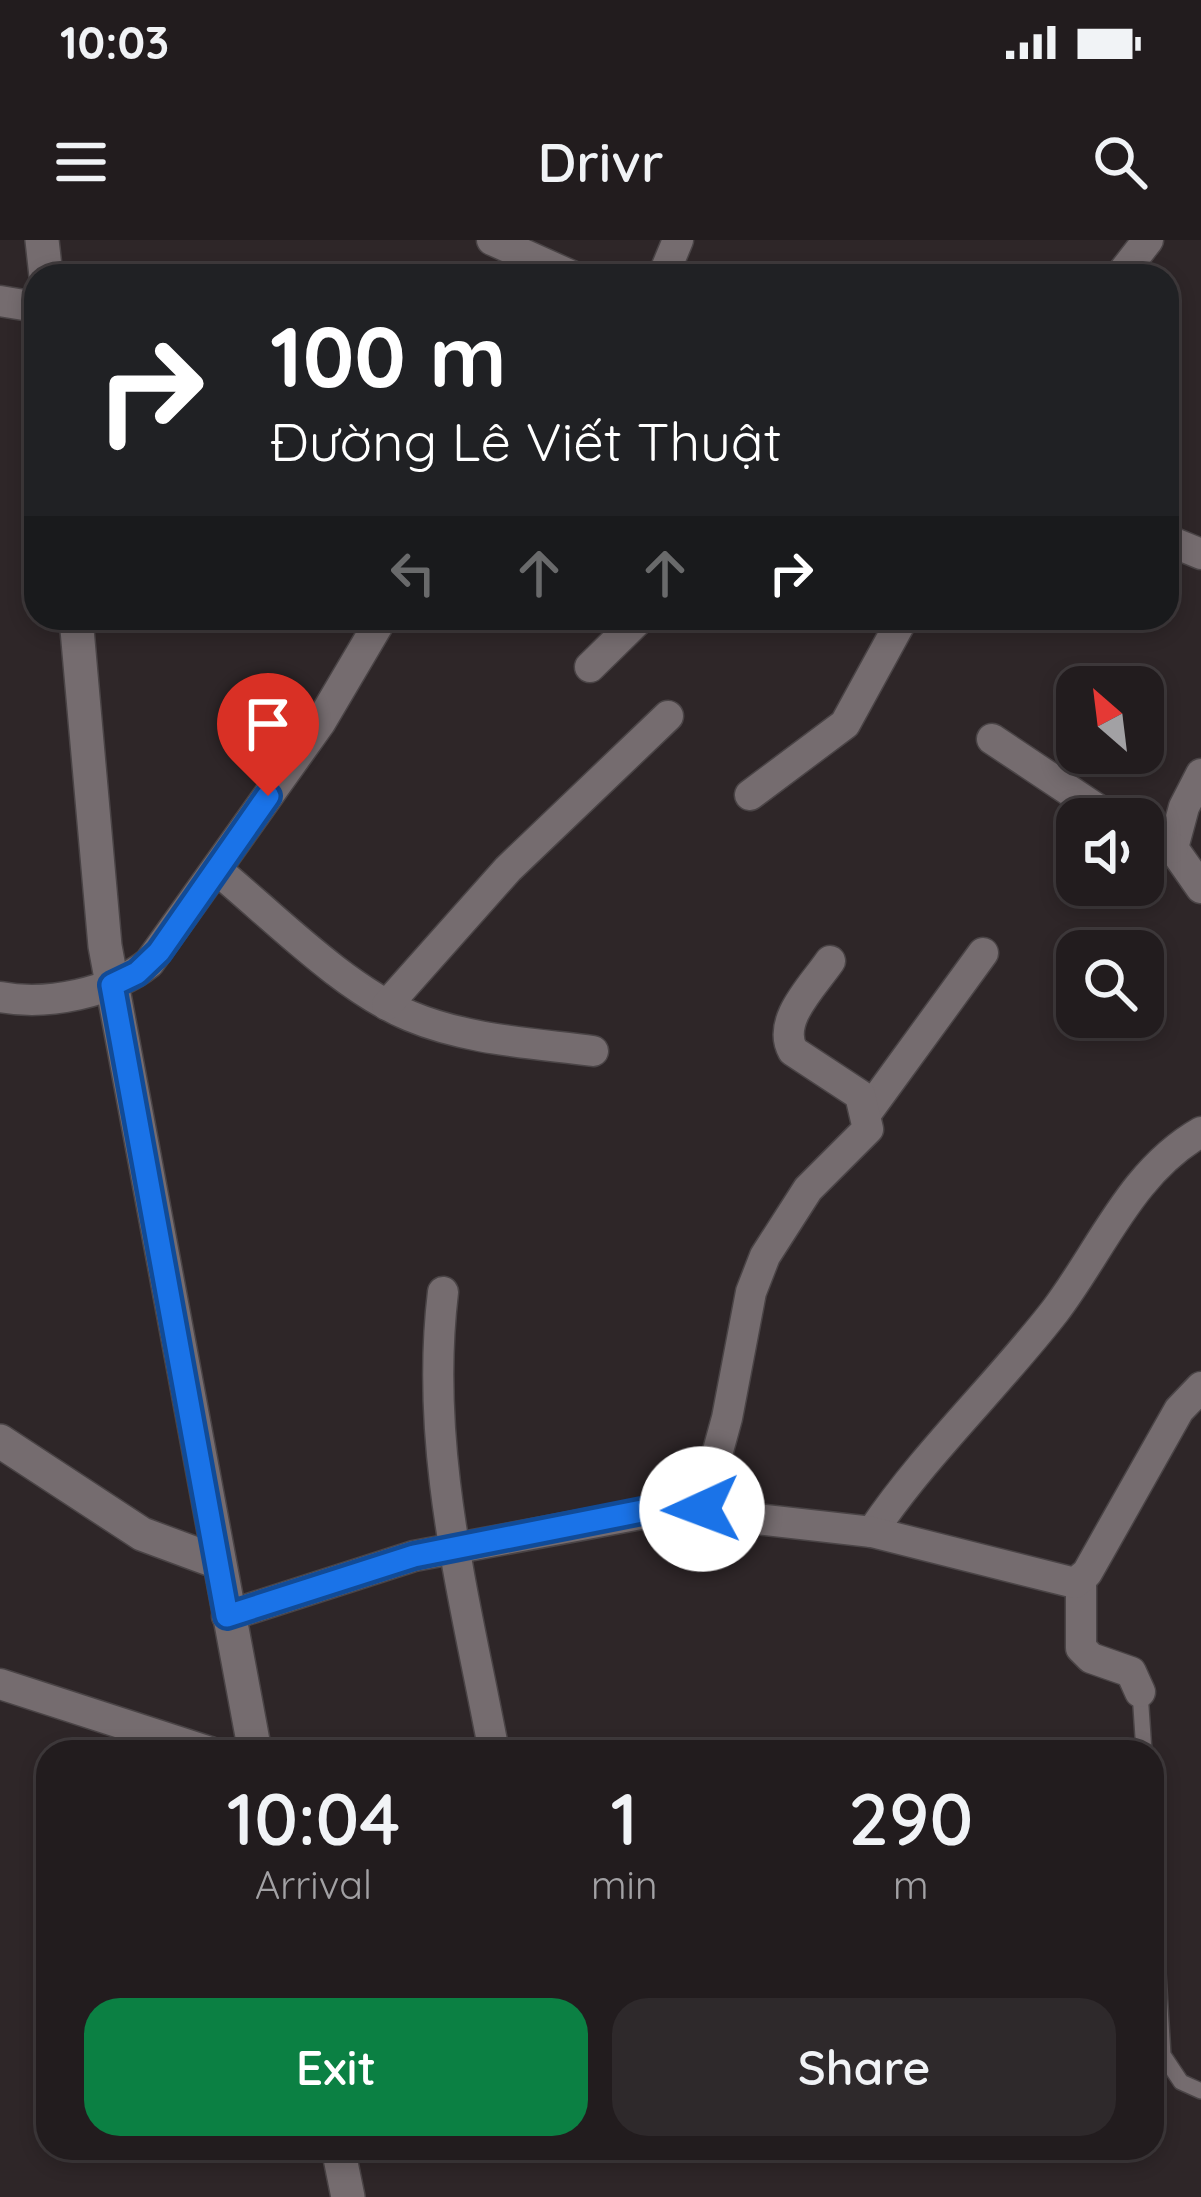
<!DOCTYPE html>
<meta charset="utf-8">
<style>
:root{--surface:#221c1e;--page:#2e292b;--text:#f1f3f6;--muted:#a2a1a4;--line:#3f3a3c;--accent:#0b8043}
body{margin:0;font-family:Quicksand,sans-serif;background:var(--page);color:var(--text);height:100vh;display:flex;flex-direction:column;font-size:45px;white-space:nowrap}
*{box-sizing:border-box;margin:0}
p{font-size:39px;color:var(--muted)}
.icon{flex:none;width:66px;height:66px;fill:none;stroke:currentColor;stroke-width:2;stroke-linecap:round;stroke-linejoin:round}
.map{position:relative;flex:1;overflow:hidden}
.drawer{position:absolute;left:36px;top:1500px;width:1128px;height:420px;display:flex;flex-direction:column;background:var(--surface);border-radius:36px;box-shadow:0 6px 18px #0003,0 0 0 3px var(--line)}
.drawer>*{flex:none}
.banner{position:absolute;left:24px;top:24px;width:1155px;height:366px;border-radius:36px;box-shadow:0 6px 18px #0003,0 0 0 3px var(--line);background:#202124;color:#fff;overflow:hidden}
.needle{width:78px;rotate:332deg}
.controls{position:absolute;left:1056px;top:426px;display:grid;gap:24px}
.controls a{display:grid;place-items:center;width:108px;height:108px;border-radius:24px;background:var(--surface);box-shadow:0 6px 18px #0003,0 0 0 3px var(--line);font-size:60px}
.pin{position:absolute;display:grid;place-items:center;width:102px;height:102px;color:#fff;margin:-123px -51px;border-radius:50% 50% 50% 0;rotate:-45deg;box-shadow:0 0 12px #0007}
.pin .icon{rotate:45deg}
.me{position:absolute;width:132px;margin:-66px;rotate:268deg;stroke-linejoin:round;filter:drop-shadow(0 0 9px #0008)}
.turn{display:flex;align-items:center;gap:42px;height:252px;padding:0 48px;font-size:54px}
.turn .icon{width:156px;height:156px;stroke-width:2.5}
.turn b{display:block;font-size:84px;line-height:102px}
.lanes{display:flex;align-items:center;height:114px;padding:0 48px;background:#0003;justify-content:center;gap:60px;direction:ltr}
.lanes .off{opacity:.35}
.eta{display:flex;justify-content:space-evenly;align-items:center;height:204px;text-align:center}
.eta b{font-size:72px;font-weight:600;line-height:84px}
.button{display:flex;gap:24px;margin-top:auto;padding:24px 48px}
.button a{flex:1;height:138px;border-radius:36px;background:var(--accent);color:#fff;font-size:48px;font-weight:600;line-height:138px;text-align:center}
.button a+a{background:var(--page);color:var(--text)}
.status{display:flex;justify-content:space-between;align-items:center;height:84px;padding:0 60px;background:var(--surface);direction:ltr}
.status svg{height:33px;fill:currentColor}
header{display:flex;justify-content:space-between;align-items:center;height:156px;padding:0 48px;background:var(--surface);font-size:54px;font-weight:600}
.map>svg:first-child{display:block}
</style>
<div class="status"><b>10:03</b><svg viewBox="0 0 49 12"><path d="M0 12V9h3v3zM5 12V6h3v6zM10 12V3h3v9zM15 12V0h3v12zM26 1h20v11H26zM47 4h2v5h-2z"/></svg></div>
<header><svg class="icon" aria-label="menu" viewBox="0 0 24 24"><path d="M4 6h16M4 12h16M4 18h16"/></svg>Drivr<svg class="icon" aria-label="search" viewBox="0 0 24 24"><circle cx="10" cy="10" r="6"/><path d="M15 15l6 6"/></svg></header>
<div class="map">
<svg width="1201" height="1957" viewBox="0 0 1201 1957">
<rect width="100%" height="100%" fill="#2e2628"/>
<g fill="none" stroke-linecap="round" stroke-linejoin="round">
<defs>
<g id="service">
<path d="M1140,1452L1144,1512"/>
<path d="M1152,1636L1163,1815L1181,1842L1201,1851"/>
</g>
<g id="minor">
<path d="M492,0L572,36"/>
<path d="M663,36L678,0"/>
<path d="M1120,36L1148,0"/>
<path d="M0,61L36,67"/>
<path d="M1167,300L1201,314"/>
<path d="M590,427L640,378"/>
<path d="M992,499L1112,579"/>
<path d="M1201,534L1184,567L1173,608L1201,648"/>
<path d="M750,555L845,484L903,378"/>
<path d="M1143,597L1173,608"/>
<path d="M217,630C274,677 343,748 410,776C467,800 532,803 593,811"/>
<path d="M0,757C47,766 111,753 149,723L320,483L382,378"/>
<path d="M387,765L508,629L668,476"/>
<path d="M868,871L983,713"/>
<path d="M443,1052C424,1210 465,1358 494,1512"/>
<path d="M702,1269L727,1178L751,1052L765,1016L808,949L868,889L860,855L793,811C776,781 813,746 830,721"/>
<path d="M872,1292C926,1212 996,1147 1055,1071C1102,1009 1131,932 1201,892"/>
<path d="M1081,1339V1408L1091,1418L1131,1432L1140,1452"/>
<path d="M227,1376L414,1316L668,1269L872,1292L1075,1343L1087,1333L1179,1170L1201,1147"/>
<path d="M0,1444L210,1512"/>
</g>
<path id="tertiary" d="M0,1201L142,1294L215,1321"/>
<g id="secondary">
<path d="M42,0L46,36"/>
<path d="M76,378L105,706L255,1512"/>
<path d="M338,1908L348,1957"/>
</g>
</defs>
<use href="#service" stroke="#4a4446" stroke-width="18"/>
<use href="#minor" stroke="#4a4446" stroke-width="33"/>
<use href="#tertiary" stroke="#4a4446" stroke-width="36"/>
<use href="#secondary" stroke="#4a4446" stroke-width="36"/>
<use href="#service" stroke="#756c6f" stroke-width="15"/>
<use href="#minor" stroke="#756c6f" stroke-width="30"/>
<use href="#tertiary" stroke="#756c6f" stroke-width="33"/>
<use href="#secondary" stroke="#756c6f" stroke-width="33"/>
</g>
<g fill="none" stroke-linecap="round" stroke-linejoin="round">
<defs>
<path id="route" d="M268,556L159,712L137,733L112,745L227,1376L414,1316L642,1271L702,1269"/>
</defs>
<use href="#route" stroke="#114b97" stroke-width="30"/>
<use href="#route" stroke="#1a73e8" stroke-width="21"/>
</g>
</svg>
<div class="controls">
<a><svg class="needle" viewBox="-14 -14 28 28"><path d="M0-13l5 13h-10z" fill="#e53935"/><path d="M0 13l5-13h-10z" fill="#a2a1a4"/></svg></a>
<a><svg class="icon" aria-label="sound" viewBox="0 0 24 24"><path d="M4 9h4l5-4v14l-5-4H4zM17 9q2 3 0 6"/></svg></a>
<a><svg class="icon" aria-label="search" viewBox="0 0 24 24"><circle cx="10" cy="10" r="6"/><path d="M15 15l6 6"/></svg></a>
</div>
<div class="pin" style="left:268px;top:556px;background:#d93025"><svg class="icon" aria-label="arrive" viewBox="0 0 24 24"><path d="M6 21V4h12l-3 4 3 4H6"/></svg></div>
<svg class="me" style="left:702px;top:1269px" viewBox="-20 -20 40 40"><circle r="19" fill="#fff"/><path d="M0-13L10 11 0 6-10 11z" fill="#1a73e8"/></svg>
<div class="banner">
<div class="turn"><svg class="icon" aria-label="right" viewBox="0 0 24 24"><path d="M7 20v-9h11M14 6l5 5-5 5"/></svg><div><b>100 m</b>Đường Lê Viết Thuật</div></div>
<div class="lanes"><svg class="icon off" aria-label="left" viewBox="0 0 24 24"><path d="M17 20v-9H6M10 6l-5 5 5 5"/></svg><svg class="icon off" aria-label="ahead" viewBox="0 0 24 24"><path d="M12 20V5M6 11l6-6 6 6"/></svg><svg class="icon off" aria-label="ahead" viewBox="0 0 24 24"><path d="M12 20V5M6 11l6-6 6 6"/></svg><svg class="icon" aria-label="right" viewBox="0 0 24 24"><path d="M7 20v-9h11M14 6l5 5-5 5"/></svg></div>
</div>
<section class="drawer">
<div class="eta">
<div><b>10:04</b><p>Arrival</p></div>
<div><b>1</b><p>min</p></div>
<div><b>290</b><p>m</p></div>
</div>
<div class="button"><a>Exit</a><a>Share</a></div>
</section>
</div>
